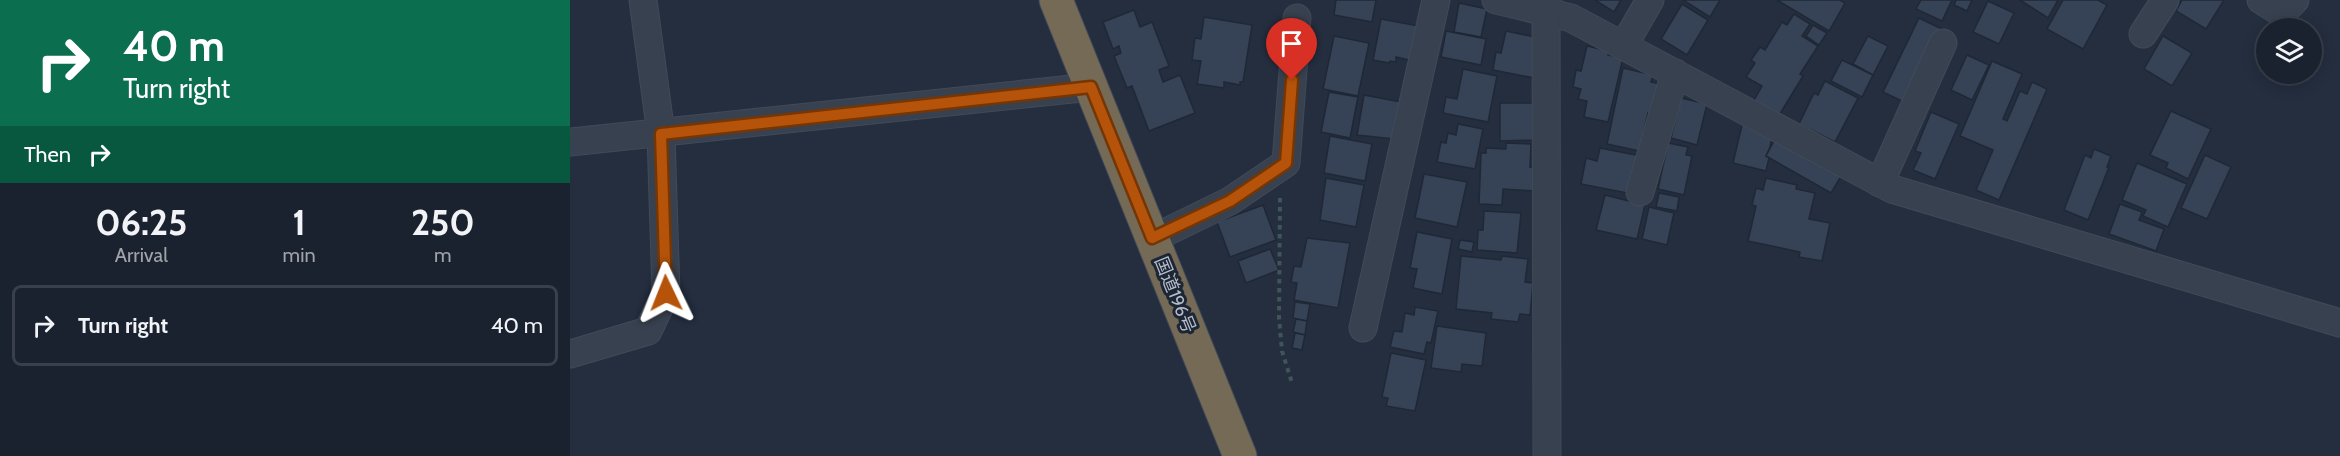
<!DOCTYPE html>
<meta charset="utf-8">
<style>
:root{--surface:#1b222f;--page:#242a37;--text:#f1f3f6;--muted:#a0a4aa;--line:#393f4b}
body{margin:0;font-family:Cabin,"Noto Sans JP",sans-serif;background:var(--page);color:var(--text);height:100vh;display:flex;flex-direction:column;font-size:22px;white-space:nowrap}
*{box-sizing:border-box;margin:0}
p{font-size:20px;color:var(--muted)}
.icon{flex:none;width:33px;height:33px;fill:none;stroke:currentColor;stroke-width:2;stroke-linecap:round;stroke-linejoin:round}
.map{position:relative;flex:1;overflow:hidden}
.panel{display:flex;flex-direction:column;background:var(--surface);width:570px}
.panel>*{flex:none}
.guide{background:#0b6e4f;color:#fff;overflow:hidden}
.tools{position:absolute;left:1686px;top:18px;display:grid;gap:12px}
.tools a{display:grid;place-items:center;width:66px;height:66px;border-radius:50%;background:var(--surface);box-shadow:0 3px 15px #0003,0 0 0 2px var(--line);font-size:30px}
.pin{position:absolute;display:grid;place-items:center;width:51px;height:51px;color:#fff;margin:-62px -26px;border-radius:50% 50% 50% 0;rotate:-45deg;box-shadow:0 0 6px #0007}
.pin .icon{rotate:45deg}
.me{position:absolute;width:66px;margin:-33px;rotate:358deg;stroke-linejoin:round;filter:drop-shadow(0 0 4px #0008)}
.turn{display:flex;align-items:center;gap:21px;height:126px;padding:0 24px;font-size:27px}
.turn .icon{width:78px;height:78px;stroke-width:2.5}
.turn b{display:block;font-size:42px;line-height:51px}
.then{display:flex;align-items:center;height:57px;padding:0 24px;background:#0003;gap:12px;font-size:22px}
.eta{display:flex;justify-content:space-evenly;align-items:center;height:102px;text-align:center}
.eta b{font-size:36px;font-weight:700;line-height:42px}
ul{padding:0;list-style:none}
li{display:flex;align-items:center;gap:18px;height:81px;margin:0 12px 9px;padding:0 12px;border:3px solid var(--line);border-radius:9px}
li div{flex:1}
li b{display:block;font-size:22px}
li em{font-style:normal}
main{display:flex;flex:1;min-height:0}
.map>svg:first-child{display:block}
</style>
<main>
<section class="panel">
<div class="guide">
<div class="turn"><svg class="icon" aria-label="right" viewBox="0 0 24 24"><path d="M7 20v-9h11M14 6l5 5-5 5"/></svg><div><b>40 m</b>Turn right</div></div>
<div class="then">Then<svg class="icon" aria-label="right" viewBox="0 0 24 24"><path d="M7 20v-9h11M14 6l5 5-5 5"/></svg></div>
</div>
<div class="eta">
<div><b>06:25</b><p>Arrival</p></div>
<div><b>1</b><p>min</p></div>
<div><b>250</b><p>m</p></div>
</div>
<ul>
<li><svg class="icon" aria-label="right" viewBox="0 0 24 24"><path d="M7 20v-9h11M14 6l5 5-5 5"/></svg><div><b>Turn right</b></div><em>40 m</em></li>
</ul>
</section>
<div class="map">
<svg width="1770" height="456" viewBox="0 0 1770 456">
<rect width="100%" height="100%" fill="#242e3f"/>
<g fill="#364255" stroke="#1f2836" stroke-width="1.5">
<path d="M766,0H806L802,22L764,15Z"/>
<path d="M1025,0H1051L1044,12Z"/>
<path d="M1113,0H1150L1140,17Z"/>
<path d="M1207,0H1270L1275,3L1259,31Z"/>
<path d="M1351,0H1382L1372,21L1346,9Z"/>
<path d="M1386,0H1402L1397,11L1384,5Z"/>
<path d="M1450,0H1488L1478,18Z"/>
<path d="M1493,0H1528L1537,5L1513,49L1477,29Z"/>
<path d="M1612,0H1654L1636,29L1606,11Z"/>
<path d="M1418,1L1444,13L1429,44L1403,32Z"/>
<path d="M889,3L917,9L911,37L884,32Z"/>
<path d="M1112,4L1138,20L1117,55L1091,39Z"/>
<path d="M564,10L570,27L582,22L599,66L589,70L593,82L610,75L625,113L579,131L562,86L557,88L544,56L551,53L549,46L543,49L533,22Z"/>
<path d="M1224,14L1240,24L1232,36L1248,46L1230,74L1233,76L1208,117L1183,102L1192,86L1176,77L1185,63L1181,60L1190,47L1195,50L1212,22L1217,25Z"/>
<path d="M634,17L682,25L673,82H670V85L654,82V88L627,84L631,61L622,60L625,38L631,39Z"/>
<path d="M1349,18L1374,30L1338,104L1313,92Z"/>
<path d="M811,19L849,26L843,61L826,57V62L820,61L819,63L803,60Z"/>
<path d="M1243,25L1257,33L1249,45L1236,36Z"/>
<path d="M876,31L916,39L911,65L871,57Z"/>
<path d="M936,31L965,37L964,78L923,70L926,52L931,53Z"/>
<path d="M764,36L799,43L788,96L753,89Z"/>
<path d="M1298,36L1318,46L1303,75L1283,64Z"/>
<path d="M1593,36L1622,53L1602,86L1574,69Z"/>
<path d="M1017,46L1039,51L1038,55L1053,58L1038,122L1014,117L1017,101L1008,99L1011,89L1003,87L1006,70L1011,71Z"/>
<path d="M1397,55L1419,65L1402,100L1381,90Z"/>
<path d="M1272,60L1303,75L1292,97L1261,81Z"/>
<path d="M1422,61L1452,74L1433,119L1437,121L1450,91L1457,94L1462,82L1477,89L1429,200L1406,190L1423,150L1390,136Z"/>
<path d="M1053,68L1083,75L1081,82L1090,84L1084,115L1078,113L1069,151L1037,144Z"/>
<path d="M893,69L927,76L918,122L873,113L876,97L887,99Z"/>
<path d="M1255,81L1288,98L1265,142L1229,124L1244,93L1248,95Z"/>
<path d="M759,92L788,97L780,138L751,132Z"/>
<path d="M794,95L831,102L824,139L787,135Z"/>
<path d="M1111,98L1137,104L1127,145L1101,138Z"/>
<path d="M930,103H964L965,140L930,141Z"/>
<path d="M1601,111L1641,129L1618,179L1596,168L1598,163L1580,155Z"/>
<path d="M1361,112L1389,124L1365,179L1343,170L1351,153L1345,151Z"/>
<path d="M888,124L913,129L905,169L867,162L871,142L876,143L878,133L886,135Z"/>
<path d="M1172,125L1203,132L1200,147L1196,156L1199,158L1196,171L1163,163Z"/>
<path d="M1207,135L1273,173L1261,193L1196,156Z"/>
<path d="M760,136L802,144L795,181L754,173Z"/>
<path d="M936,143L961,144L960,167L966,168L965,191L933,189L932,205L909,204L911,153H916V148L936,149Z"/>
<path d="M1098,143L1118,147L1116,155L1122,156L1114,195L1088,189Z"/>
<path d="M1030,148L1071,156L1062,194L1011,184L1016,158L1027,161Z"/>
<path d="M1524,149L1541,156L1537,167H1539L1518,220L1494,210L1515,155L1521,158Z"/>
<path d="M1635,155L1661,167L1637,219L1611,208Z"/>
<path d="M1567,163L1617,184L1598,227L1573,216L1576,210L1552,200Z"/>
<path d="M854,174L897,182L887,227L845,218Z"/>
<path d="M756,178L794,185L786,227L750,220Z"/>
<path d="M1196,178L1227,185L1226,189L1245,193L1239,219L1260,223L1252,261L1229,257L1230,252L1178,241L1186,206L1182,205L1186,188L1193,190Z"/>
<path d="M1089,193L1109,197L1107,211L1086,207Z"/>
<path d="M1035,195L1075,205L1067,239L1026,230Z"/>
<path d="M1550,204L1572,212L1569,220L1594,229L1586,251L1539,234Z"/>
<path d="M693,205L706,240L660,257L647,222Z"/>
<path d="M1079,207L1104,213L1097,245L1072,239Z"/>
<path d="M914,211L951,213L947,253L907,250L908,230H913Z"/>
<path d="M847,232L882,239L872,294L843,288L847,269L840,268Z"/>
<path d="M737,238L780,243L768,308L724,300L727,283L721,282L724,266L731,267Z"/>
<path d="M890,240L904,242L902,252L888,249Z"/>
<path d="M700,249L709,270L676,283L668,261Z"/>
<path d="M891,256L931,260L932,256L958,259L955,282L963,283L960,315L950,314L948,322L921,319L922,313L886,309Z"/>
<path d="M725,302L740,304L737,321L723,318Z"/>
<path d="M845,307L868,311L861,343L857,342L854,354L820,347L824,331L832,332L835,313L844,315Z"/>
<path d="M726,319L737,321L735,335L723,332Z"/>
<path d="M867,326L916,333L912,366L892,364L891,372L861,368Z"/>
<path d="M725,333L735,335L732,350L722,348Z"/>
<path d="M821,353L856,360L845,411L816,406L818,398L812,397Z"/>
</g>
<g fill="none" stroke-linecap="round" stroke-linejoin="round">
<defs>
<g id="street">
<path d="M926,0L1001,18L1322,189L1770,323"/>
<path d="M1691,0L1712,13L1725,0"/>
<path d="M1573,34L1595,0"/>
<path d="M1054,45L1080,0"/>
<path d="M0,142L521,87"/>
<path d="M1310,183L1373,43"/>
<path d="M1070,192L1105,73"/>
<path d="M582,239L660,201L716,163L727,18"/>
<path d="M793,328L866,0"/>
<path d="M0,354L78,331L96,293L91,134L73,0"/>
<path d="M977,456L976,11L978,0"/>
</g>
<path id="highway" d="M486,0L670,456"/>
</defs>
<use href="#street" stroke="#424a58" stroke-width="29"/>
<use href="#highway" stroke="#404957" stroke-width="35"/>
<path stroke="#3f5558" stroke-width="4" stroke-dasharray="4.5 4.5" stroke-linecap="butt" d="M710,198L709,318L712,351L722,383"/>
<use href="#street" stroke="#38414f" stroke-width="27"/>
<use href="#highway" stroke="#756a55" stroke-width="33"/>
</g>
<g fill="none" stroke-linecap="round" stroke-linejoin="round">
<defs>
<path id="route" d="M96,293L91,134L521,87L582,238L660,201L716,163L722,80"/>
</defs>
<use href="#route" stroke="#753606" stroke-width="15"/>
<use href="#route" stroke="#b45309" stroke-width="10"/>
</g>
<g text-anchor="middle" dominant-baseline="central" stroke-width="6" stroke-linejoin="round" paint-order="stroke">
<g font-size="18" fill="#b5bcca" stroke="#1d2634">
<text transform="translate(605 295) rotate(68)">国道196号</text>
</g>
</g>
</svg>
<div class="tools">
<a><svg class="icon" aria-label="layers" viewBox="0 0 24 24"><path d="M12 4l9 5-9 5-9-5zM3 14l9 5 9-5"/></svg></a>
</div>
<div class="pin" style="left:722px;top:80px;background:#d93025"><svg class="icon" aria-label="arrive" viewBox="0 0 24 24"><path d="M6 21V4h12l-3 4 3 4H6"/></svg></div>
<svg class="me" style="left:96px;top:293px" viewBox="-20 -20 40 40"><path d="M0-17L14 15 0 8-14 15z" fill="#b45309" stroke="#fff" stroke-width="4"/></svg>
</div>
</main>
